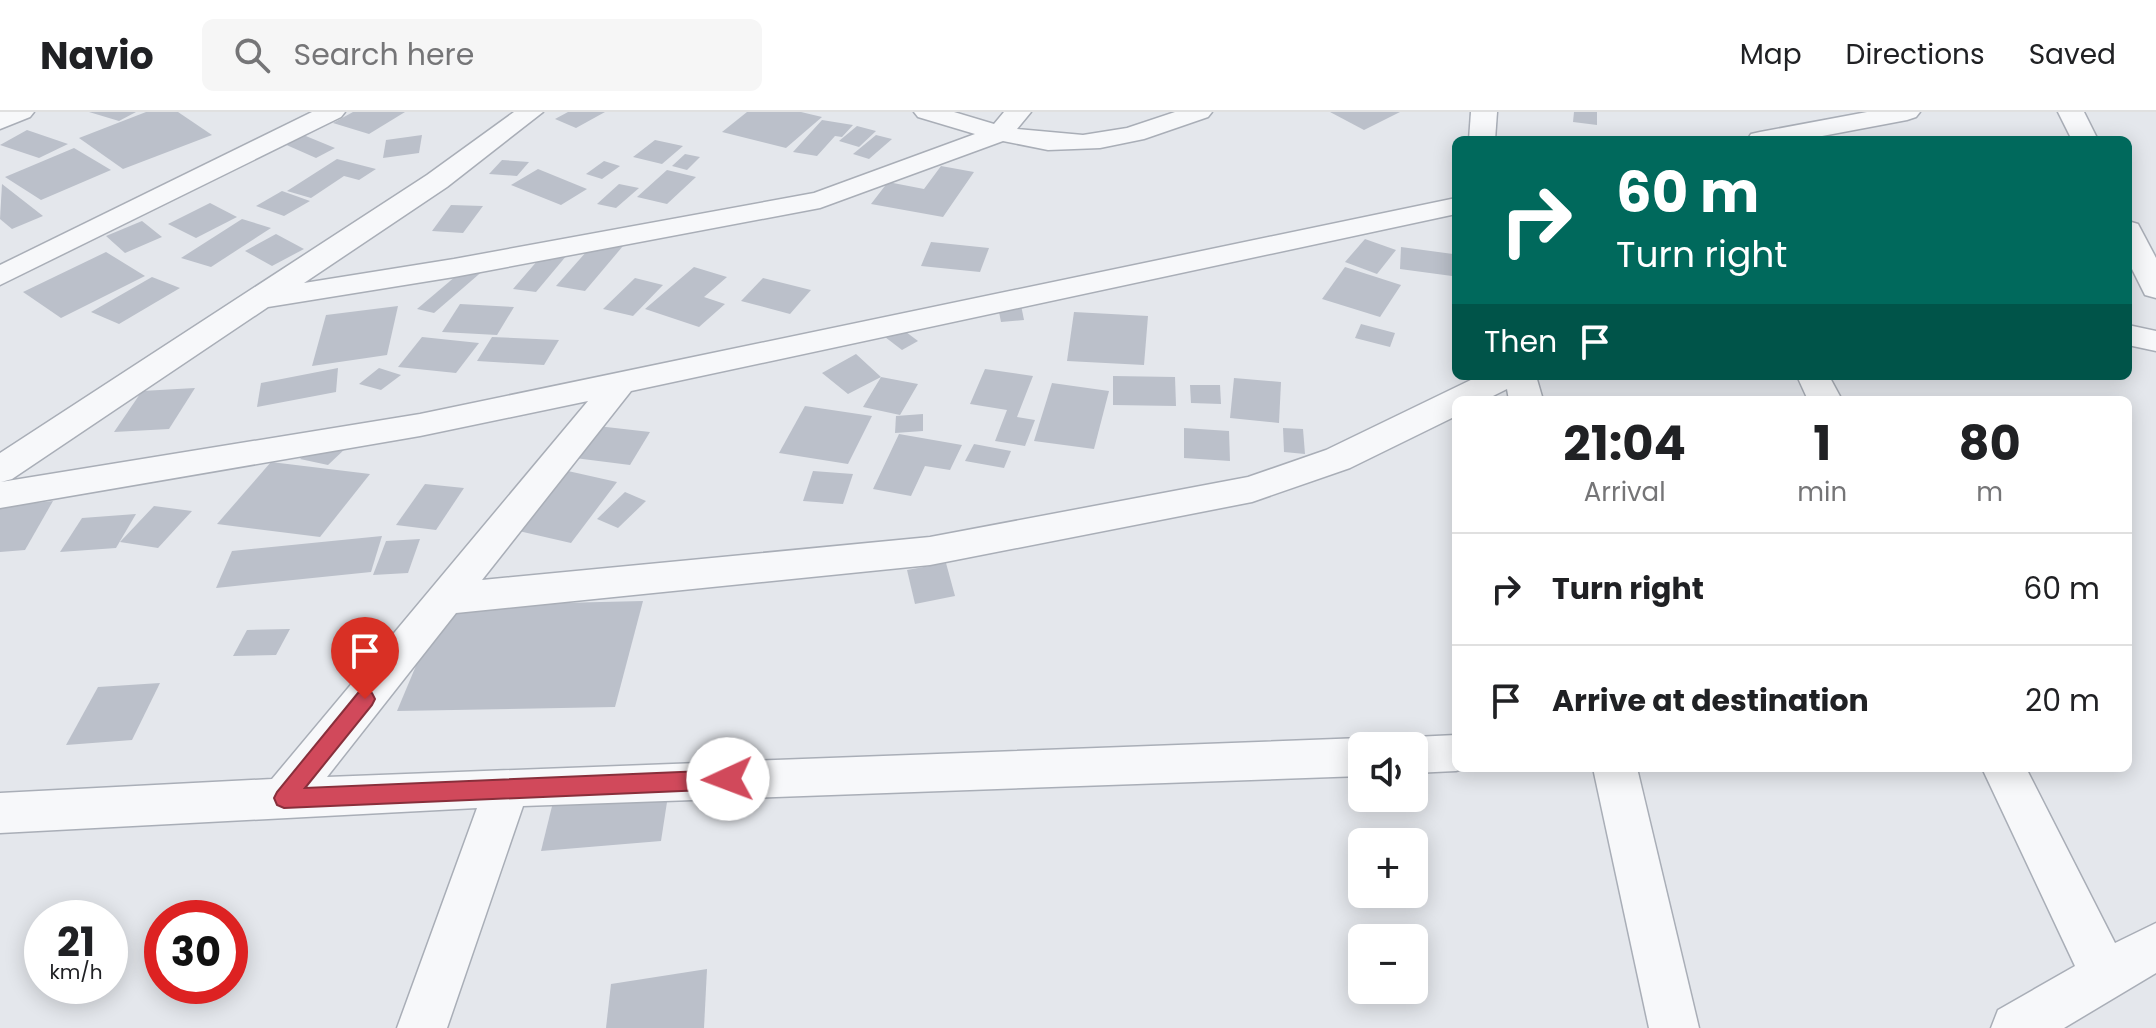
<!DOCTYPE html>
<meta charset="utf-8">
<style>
:root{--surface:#fff;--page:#f6f6f6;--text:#202124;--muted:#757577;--line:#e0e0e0}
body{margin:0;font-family:Poppins,sans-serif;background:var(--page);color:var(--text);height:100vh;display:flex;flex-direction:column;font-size:30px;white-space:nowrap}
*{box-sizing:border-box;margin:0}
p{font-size:26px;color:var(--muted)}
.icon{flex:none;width:44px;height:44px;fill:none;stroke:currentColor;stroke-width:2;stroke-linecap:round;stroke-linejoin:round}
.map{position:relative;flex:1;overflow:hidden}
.side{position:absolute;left:1452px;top:284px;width:680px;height:376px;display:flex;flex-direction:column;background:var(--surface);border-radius:12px;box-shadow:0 4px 20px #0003}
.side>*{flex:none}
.banner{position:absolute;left:1452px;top:24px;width:680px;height:244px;border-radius:12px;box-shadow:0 4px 20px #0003;background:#00695c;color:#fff;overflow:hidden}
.buttons{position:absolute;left:1348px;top:620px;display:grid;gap:16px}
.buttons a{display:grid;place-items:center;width:80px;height:80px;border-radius:12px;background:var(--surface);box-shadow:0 4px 20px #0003;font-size:40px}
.speed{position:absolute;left:24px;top:788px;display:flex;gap:16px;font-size:40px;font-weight:700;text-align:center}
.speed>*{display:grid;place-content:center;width:104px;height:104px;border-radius:50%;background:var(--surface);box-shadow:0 4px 20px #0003;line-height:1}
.speed small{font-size:20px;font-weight:400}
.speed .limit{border:12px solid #d22;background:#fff;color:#111}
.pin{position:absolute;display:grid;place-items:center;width:68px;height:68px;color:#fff;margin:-82px -34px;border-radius:50% 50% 50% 0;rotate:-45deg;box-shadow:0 0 8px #0007}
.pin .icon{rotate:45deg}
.me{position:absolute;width:88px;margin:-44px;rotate:268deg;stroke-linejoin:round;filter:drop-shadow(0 0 6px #0008)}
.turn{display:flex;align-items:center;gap:28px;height:168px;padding:0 32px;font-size:36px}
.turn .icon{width:104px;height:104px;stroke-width:2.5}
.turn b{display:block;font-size:56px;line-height:68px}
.then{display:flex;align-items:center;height:76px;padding:0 32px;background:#0003;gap:16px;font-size:30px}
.eta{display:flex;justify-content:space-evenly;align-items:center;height:136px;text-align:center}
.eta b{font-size:48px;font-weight:700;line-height:56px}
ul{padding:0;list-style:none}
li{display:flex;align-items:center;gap:24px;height:112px;padding:0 32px;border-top:2px solid var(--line)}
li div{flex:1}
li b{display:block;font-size:30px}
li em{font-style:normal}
header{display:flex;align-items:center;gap:48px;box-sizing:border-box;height:112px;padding:0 40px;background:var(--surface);border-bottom:2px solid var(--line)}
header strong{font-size:38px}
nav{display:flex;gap:44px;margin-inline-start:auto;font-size:28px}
.search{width:560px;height:72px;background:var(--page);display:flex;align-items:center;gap:20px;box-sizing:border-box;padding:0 28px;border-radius:12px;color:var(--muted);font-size:30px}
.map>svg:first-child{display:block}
</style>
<header>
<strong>Navio</strong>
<div class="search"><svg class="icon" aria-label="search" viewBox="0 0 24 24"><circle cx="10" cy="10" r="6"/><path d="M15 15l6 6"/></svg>Search here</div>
<nav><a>Map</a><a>Directions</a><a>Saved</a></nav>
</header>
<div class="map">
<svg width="2156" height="916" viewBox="0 0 2156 916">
<rect width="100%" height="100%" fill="#e4e7ec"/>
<g fill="#bbc0ca">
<path d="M89,0H136L119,9Z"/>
<path d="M146,0H178L212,23L123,57L79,26Z"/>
<path d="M353,0H405L369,22L333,11Z"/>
<path d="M568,0H605L576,16L555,7Z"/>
<path d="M747,0H801L822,5L786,36L722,20Z"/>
<path d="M1330,0H1400L1364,18Z"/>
<path d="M1574,0H1597V13L1573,10Z"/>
<path d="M822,8L853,13L842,25L835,24L817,44L793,40Z"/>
<path d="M857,14L876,19L859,35L839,29Z"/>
<path d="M27,18L68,32L39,46L0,33Z"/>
<path d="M301,22L335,36L316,46L282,31Z"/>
<path d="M422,23L419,41L383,46L386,28Z"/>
<path d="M876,23L892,27L869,47L853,42Z"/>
<path d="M655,28L683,34L662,52L633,45Z"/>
<path d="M74,36L111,58L41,88L5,65Z"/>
<path d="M685,42L700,45L687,58L672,54Z"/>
<path d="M337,47L376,57L359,68L344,64L311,86L287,79Z"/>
<path d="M502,48L529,50L517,64L489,62Z"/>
<path d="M604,49L620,54L602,67L586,62Z"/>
<path d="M941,54L974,60L943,105L871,92L888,70L924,77Z"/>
<path d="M538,57L587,77L561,93L511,73Z"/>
<path d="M667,58L696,65L667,92L637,85Z"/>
<path d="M2,72L43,104L12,117L0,107Z"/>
<path d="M619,72L639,76L616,96L597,92Z"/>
<path d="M282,79L310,89L284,104L256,94Z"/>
<path d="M210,91L237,105L196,126L168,112Z"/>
<path d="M451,93L483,94L463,121L432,119Z"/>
<path d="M242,107L271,116L211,155L181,146Z"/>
<path d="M142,109L162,125L125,141L106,124Z"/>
<path d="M276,122L304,137L272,154L245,139Z"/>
<path d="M1365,127L1396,138L1377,162L1345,150Z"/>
<path d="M595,130L623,134L585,179L556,174Z"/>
<path d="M931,130L989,136L980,160L921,154Z"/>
<path d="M1401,135L1453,142L1452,164L1400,157Z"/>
<path d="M106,140L145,164L61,206L23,180Z"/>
<path d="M545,140L567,143L536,180L513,177Z"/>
<path d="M469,153L485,157L434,201L417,197Z"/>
<path d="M694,155L727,165L704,185L725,192L699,215L645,197Z"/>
<path d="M1345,155L1401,173L1380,205L1322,187Z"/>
<path d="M152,165L180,176L119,212L91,200Z"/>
<path d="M635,166L663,173L633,204L603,197Z"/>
<path d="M763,166L811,178L790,202L741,189Z"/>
<path d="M1020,188L1024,208L1001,210L997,190Z"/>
<path d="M460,192L514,195L497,223L442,220Z"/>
<path d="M398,194L387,243L312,254L326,203Z"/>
<path d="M1074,200L1148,204L1144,253L1067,249Z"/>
<path d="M1361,212L1395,221L1390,235L1355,226Z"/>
<path d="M902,217L918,229L902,238L885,225Z"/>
<path d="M422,225L479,231L456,261L398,255Z"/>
<path d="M492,225L559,228L544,253L477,249Z"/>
<path d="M856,242L881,265L918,272L900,303L863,295L881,265L848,282L822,261Z"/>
<path d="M338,256L336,280L257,295L261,271Z"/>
<path d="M379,256L401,263L381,278L359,272Z"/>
<path d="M985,257L1033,264L1017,305L1035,308L1025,334L995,329L1007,298L970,292Z"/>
<path d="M1113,264L1175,265L1176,294L1113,293Z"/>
<path d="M1234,266L1281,270L1279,311L1230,306Z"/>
<path d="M1052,271L1109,279L1094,337L1034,329Z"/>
<path d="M1190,273H1220L1221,292L1191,291Z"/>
<path d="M195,276L169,317L114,320L142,279Z"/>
<path d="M805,294L872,304L848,352L779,341Z"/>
<path d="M923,302V319L895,321L896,304Z"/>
<path d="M580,312L650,320L630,353L559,344Z"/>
<path d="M1184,316L1229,319L1230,349L1184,346Z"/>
<path d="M1283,316L1303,317L1305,342L1284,340Z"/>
<path d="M899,322L962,333L950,358L925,354L911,384L873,377Z"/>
<path d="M319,329L347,335L328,353L300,347Z"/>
<path d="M974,332L1011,339L1004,356L965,349Z"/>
<path d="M271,350L370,362L320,425L217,412Z"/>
<path d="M559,357L617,370L571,431L510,417Z"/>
<path d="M813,359L853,362L843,392L803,389Z"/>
<path d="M425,372L464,376L436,418L396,413Z"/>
<path d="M625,380L646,389L618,416L597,407Z"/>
<path d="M53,389L25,438L0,440V395Z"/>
<path d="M154,394L192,399L158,436L120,430Z"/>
<path d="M136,402L116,436L60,440L82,406Z"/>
<path d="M382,424L371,460L216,476L232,439Z"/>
<path d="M420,427L408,461L373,463L386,429Z"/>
<path d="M946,451L955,484L915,492L907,458Z"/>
<path d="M643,489L615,595L397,599L441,494Z"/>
<path d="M290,517L276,543L233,544L247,518Z"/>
<path d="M160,571L132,628L66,633L98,575Z"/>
<path d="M669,677L661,729L541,739L554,686Z"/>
<path d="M707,857L704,916H606L611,872Z"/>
</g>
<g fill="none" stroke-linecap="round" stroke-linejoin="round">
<defs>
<g id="street">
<path d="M0,0H34L30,5L0,17Z"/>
<path d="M312,0H345L341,5L0,173V153Z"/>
<path d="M514,0H543L447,75L304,171L454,147L814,81L975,22L918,5L914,0H954L994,12L1004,0H1031L1017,17L1083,23L1127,16L1175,0H1212L1208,5L1144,27L1100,36L1048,38L1003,29L820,96L454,165L268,195L12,367L1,370L420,302L1456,86V102L631,279L482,468L930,425L1248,365L1326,338L1479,264H1536L1543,288H1509L1507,277L1485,288H1456V304L1350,356L1252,390L930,453L456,501L327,665L1362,626L1378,634H1362V664L523,694L447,916H397L477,696L0,721V681L272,667L588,289L420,324L0,396V341L427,63Z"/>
<path d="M1471,0H1497L1495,28H1469Z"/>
<path d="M1867,0H1920L1916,5L1907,8L1801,28H1747L1751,22L1760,20Z"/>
<path d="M2058,0H2084L2098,28H2072Z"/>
<path d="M2128,109L2138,112L2156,146V186L2145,183L2128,149Z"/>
<path d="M2128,213L2156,219V239L2128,233Z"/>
<path d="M1797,264H1829L1842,288H1808Z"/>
<path d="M1456,623V656H1466L1456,659L1414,661V634H1397L1399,630L1414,625Z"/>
<path d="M1593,656H1637L1699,916H1649Z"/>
<path d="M1982,656H2026L2115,831L2156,811V861L2064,916H1991L1998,898L2075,854Z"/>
</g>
</defs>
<use href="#street" stroke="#a9aeb7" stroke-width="3"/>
<use href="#street" fill="#f7f8fa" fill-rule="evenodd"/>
</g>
<path fill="#d1495b" stroke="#882f3b" stroke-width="2" d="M365,579L372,581L375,587L372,593L305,676L728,658L736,661L739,667L736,674L728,677L284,696L277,693L274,686L277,680L358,581Z"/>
</svg>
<div class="buttons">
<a><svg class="icon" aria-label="sound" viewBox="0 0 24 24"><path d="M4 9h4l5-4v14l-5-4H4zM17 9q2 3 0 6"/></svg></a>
<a>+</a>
<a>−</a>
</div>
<div class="speed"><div>21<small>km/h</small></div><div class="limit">30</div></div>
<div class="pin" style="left:365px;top:587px;background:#d93025"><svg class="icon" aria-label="arrive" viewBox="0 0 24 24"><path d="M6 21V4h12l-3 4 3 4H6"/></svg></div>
<svg class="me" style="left:728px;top:667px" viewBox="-20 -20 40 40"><circle r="19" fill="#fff"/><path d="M0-13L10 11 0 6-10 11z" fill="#d1495b"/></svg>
<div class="banner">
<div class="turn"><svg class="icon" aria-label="right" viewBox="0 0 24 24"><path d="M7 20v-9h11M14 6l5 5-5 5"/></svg><div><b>60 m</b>Turn right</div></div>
<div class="then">Then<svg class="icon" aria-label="arrive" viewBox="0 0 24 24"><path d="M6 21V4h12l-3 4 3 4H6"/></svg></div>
</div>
<section class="side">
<div class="eta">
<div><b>21:04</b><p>Arrival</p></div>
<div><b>1</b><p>min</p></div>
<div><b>80</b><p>m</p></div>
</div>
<ul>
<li><svg class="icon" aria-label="right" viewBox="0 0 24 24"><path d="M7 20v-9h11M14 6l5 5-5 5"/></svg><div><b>Turn right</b></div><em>60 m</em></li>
<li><svg class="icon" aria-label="arrive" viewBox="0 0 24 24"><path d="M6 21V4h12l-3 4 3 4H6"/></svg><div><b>Arrive at destination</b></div><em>20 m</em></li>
</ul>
</section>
</div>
